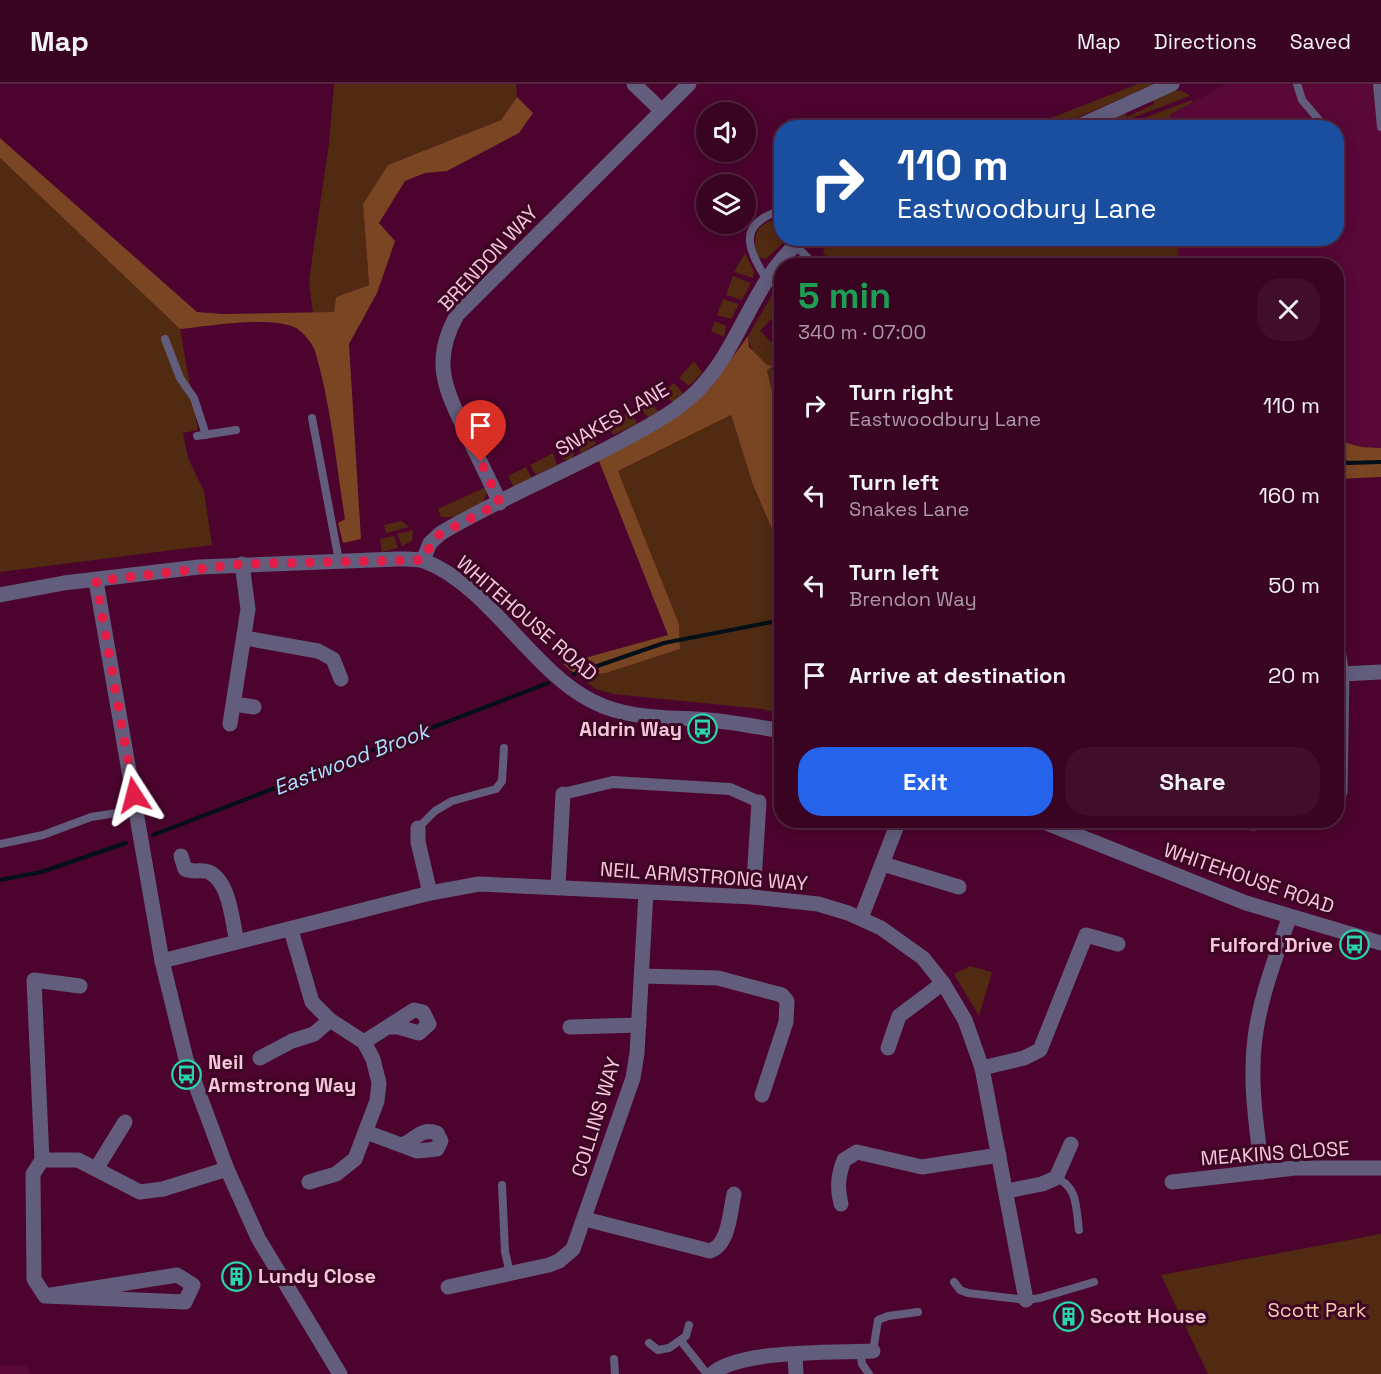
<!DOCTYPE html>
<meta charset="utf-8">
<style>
:root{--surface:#390322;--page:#400d2a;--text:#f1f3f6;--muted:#ab98a5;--line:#532540;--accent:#2563eb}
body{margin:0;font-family:"Space Grotesk",sans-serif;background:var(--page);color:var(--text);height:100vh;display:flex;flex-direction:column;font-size:22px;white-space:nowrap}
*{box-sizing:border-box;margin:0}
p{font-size:20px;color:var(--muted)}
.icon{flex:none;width:33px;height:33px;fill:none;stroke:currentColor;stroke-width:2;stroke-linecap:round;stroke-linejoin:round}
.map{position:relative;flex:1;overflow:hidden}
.details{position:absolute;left:774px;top:174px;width:570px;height:570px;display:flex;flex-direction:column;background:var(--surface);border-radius:24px;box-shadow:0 3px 15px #0003,0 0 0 2px var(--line)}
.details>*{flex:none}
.top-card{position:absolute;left:774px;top:36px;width:570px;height:126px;border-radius:24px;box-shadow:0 3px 15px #0003,0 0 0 2px var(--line);background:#1a4fa0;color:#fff;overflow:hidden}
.buttons{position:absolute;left:696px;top:18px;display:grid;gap:12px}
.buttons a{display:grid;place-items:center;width:60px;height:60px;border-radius:50%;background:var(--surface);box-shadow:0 3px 15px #0003,0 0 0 2px var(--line);font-size:30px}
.pin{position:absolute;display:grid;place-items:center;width:51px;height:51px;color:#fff;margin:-62px -26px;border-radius:50% 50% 50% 0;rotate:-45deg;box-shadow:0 0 6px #0007}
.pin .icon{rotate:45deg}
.me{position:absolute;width:66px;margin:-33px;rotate:351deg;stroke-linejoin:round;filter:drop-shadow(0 0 4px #0008)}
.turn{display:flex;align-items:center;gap:21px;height:126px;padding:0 24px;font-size:27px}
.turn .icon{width:78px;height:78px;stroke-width:2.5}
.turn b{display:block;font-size:42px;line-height:51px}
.round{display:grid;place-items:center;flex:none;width:63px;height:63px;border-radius:24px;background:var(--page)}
.head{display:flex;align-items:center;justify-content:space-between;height:102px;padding:0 24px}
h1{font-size:36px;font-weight:700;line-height:45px;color:#1e9e55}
.cta{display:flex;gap:12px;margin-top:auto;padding:12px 24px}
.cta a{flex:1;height:69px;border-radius:24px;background:var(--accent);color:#fff;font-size:24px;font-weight:700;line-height:69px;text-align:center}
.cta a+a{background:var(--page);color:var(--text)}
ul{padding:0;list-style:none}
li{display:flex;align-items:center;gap:18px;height:90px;padding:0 24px}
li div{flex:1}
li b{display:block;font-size:22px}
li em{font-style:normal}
header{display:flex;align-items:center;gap:36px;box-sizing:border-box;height:84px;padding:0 30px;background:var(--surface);border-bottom:2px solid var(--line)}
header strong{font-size:28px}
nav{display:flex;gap:33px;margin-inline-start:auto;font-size:21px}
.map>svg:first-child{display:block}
</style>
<header>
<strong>Map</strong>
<nav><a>Map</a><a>Directions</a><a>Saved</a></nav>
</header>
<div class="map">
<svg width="1381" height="1290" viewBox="0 0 1381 1290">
<rect width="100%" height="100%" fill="#4c042e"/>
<g fill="#590837">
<path d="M1226,0H1381V364L1361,363L1337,356L1336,182L1179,181L1178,155L1336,154V44L1171,43L1170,31Z"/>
<path d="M0,1281L26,1282L31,1290H0Z"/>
</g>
<g fill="#502a11">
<path d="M334,0H516L517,13L501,36L388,81L363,120L369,201L336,213L334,228L313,230L309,196L329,59Z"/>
<path d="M1138,0H1154L1070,37L1053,41L1051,34Z"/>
<path d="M1174,6L1182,7L1190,12L1108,43L1102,44L1118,36L1117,32L1124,29L1127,33L1154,20V15Z"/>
<path d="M1192,16L1193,18L1170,31L1171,43H1120Z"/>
<path d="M0,74L180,245L198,346L183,349L188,374L204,407L212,461L0,488Z"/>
<path d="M781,133L782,154L787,155L766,175L760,174C755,170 755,167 755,161C755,141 764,139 781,133Z"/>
<path d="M1178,155L1179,181L832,182L823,168L828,154Z"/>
<path d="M745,169L754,187L753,194L734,188Z"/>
<path d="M733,192L751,199L742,216L726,211Z"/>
<path d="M781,196V225L760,247L781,268V344L767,286L773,283C760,280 749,265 748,252Z"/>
<path d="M723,215L739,220L731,235L717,231Z"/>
<path d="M715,237L726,242L724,253L711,247Z"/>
<path d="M694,277L702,289L689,302L679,294Z"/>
<path d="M674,299L683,309L673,319L663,308Z"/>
<path d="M651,317L658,328L649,334L639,323Z"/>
<path d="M631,328L637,340L613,351L607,341Z"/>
<path d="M731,331L753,401L781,466V630L762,625L613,610L596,605L579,593L606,589L680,565L679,540L618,387Z"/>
<path d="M592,349L596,360L581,369L575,358Z"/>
<circle cx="567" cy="369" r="7"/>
<path d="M553,369L557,381L536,391L530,381Z"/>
<path d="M526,383L532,394L515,405L508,392Z"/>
<path d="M486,403C492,423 457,435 441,433L438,425Z"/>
<path d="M402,437L409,443L386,449L384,441Z"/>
<path d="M413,446L412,457L402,462L397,450Z"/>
<path d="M394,452L398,464L382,468L380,455Z"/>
<path d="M970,882L992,888L979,932L954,890Z"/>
<path d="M1381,1150V1290H1208L1161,1191Z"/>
</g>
<g fill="#7a4522">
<path d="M517,13L533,29L519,49L447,87L425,89L405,97L379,139L395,157L377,209L349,260L361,455L343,459L338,439L345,435C336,380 331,320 315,267C312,259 302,246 294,243C267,232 209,242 180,245L0,74V54L197,228L223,230L334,228L336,213L369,201L363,120L388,81L501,36Z"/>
<path d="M748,252L749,263L767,281L774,282L767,286L781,344V466L753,401L731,331L618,387L679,540L680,565L606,589L579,593L563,580L668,551L599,377L721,289Z"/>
<path d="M1337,356L1361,363L1381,364V393L1337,395Z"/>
</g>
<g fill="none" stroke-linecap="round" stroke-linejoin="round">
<g stroke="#011018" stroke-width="4">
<path d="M1336,375L1348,379L1381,378"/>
<path d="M574,590L664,559L782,536"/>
<path d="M153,751L548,599"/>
<path d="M0,796L41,788L126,759"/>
</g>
<g stroke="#625d7c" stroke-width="8">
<path d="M1297,0L1302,16L1326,44"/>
<path d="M1377,0L1381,43"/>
<path d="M795,161L816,182"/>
<path d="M766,194C745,162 739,139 782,126"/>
<path d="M165,255L180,294L194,314L206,351"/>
<path d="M777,257L782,252"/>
<path d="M312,334L339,477"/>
<path d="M197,352L236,346"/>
<path d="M418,744L435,727L452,717L496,705L502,697L504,664"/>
<path d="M0,760L43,751L91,733L136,726"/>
<path d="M1056,1094C1078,1102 1076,1125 1079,1146"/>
<path d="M502,1101L505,1168L510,1189"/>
<path d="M954,1198L960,1206L968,1209L1026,1216L1040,1214L1094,1198"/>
<path d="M681,1257L707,1290"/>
<path d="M649,1259L658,1266L669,1264L686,1252L689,1241"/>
<path d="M873,1267L878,1236L888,1232L918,1228"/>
<path d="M860,1268L862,1280L869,1290"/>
<path d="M614,1275L615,1290"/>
</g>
<path stroke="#625d7c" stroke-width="12" d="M563,710L613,698L730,705L759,718"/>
<g stroke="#625d7c" stroke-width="15">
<path d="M634,0L662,27"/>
<path d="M500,419C489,395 477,372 466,348C445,305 431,277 457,231L689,0"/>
<path d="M245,554L318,567L333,575L341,595"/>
<path d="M1336,555L1342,590L1340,708"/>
<path d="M1342,590L1381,588"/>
<path d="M234,620L254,623"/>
<path d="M230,640L248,525L242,480"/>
<path d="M1246,736L1253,739"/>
<path d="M418,744V758L430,809"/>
<path d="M181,772L185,785C193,789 201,785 209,788C230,798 232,837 237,858"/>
<path d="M883,780L959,803"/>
<path d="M558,803L563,710"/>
<path d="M753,813L759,718"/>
<path d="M861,834L899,736"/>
<path d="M291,846L312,918L330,936L364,958L373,975L379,999L377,1017L355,1075L336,1090L309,1098"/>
<path d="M162,877L430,809L479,800L753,813L818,820L848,829L881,844L923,874L943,899L965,936L982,984L1026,1216"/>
<path d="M642,892L718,894L782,911L787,917L786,938L762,1011"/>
<path d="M570,943L639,941"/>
<path d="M364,958L414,926L423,928L429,940L419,949L398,943H388"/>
<path d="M888,964L899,932L943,899"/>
<path d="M260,974L292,957L314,950L330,936"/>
<path d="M982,984L1024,974L1040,966L1086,851L1118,860"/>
<path d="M366,1048L401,1061C416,1057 419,1043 437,1049L441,1057L437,1065L417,1067L401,1061"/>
<path d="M42,1076H78L140,1108L163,1105L227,1085"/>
<path d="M96,1085L125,1038"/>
<path d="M1262,1088C1257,1044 1249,999 1255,954C1260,913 1276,873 1289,834"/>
<path d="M1172,1098L1295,1084H1381"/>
<path d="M1007,1107L1042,1100L1056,1094L1071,1060"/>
<path d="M841,1120C837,1103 838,1092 844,1076L857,1068L922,1083L999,1071"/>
<path d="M585,1135L710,1167C729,1161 730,1128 734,1110"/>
<path d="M448,1203L549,1181L559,1177L573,1165L633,994L637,969L646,808"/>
<path d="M45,1212L177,1191L193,1201L185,1218L45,1212L34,1195L33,1090L42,1076L34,896L80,902"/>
<path d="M795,1271L796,1290"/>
<path d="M712,1290C740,1265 835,1269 873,1267"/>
</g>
<g stroke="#625d7c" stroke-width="15">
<path d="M1075,44L1172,0"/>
<path d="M423,476L430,459L441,449C500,414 565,388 625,355C650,341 676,328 697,307C742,262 751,198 803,154"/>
<path d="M96,497L162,877L186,975L227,1085L258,1154L340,1290"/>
<path d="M0,511L64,499L199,483L397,475C405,475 416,474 424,477C487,500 532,587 592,617C628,636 670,633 709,636C733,638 757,643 782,647"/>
<path d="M1039,736L1246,819L1381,859"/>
</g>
</g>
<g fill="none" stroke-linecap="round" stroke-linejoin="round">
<path stroke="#e11d48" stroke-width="10" stroke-dasharray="0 18" d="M134,711L96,497L242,480L423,476L435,453L500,419L481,378"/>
</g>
<defs>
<symbol id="bus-ring" viewBox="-11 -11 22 22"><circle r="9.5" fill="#3b0523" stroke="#29d5ad" stroke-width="1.5"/><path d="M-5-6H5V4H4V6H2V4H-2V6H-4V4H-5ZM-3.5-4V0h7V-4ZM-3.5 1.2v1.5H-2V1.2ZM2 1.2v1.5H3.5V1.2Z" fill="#29d5ad"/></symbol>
<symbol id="building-ring" viewBox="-11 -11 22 22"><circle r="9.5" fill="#3b0523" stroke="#29d5ad" stroke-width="1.5"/><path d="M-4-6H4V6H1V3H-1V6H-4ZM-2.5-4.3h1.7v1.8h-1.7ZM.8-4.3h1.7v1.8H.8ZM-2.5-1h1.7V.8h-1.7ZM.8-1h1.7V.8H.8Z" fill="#29d5ad"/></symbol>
</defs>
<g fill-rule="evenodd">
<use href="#bus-ring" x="686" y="628" width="33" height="33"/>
<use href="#bus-ring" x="1338" y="844" width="33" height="33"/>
<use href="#bus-ring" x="170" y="974" width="33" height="33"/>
<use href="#building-ring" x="220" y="1176" width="33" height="33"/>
<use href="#building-ring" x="1052" y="1216" width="33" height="33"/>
</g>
<g text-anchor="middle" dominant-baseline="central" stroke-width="6" stroke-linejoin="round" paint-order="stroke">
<g font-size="20" fill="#f4c8da" stroke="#3b0523">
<text transform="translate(488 174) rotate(-47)">BRENDON WAY</text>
<text transform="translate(612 335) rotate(-30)">SNAKES LANE</text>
<text transform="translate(527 534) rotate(41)">WHITEHOUSE ROAD</text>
<text transform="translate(704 792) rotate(4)">NEIL ARMSTRONG WAY</text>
<text transform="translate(1249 794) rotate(19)">WHITEHOUSE ROAD</text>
<text transform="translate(596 1033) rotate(-73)">COLLINS WAY</text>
<text transform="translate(1275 1069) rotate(-4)">MEAKINS CLOSE</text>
</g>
<g font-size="20" font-weight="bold" fill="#f4c8da" stroke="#3b0523" text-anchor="start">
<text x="682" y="645" text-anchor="end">Aldrin Way</text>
<text x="1333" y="861" text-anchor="end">Fulford Drive</text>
<text x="208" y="978">Neil<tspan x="208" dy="23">Armstrong Way</tspan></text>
<text x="258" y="1192">Lundy Close</text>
<text x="1090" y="1232">Scott House</text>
</g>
<g font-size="20" fill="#fbc9ab" stroke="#3b0523">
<text x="1317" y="1226">Scott Park</text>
</g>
<g font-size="21" font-style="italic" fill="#a9e1ff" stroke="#3b0523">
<text transform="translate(351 675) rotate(-21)">Eastwood Brook</text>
</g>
</g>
</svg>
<div class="buttons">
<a><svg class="icon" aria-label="sound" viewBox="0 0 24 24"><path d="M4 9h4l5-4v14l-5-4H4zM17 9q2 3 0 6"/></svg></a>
<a><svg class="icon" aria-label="layers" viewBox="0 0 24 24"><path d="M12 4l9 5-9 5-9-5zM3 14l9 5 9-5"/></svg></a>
</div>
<div class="pin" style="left:481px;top:378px;background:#d93025"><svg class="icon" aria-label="arrive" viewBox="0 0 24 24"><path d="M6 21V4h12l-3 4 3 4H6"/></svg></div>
<svg class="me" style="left:134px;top:711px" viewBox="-20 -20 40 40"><path d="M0-17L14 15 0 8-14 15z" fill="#e11d48" stroke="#fff" stroke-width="4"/></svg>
<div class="top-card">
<div class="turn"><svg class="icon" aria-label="right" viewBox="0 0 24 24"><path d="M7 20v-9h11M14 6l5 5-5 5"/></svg><div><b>110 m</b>Eastwoodbury Lane</div></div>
</div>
<section class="details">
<div class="head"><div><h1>5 min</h1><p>340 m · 07:00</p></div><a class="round"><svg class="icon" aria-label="close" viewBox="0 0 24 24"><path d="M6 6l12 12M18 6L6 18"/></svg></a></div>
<ul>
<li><svg class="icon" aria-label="right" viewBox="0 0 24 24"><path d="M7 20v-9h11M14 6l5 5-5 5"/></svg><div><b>Turn right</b><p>Eastwoodbury Lane</p></div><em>110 m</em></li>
<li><svg class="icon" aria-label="left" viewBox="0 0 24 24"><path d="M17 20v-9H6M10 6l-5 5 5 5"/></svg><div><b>Turn left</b><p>Snakes Lane</p></div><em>160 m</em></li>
<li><svg class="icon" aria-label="left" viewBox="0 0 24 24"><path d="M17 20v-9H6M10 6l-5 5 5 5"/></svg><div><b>Turn left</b><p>Brendon Way</p></div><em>50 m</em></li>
<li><svg class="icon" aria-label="arrive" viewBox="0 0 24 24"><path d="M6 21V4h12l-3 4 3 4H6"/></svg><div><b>Arrive at destination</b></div><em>20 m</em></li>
</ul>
<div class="cta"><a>Exit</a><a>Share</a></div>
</section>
</div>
